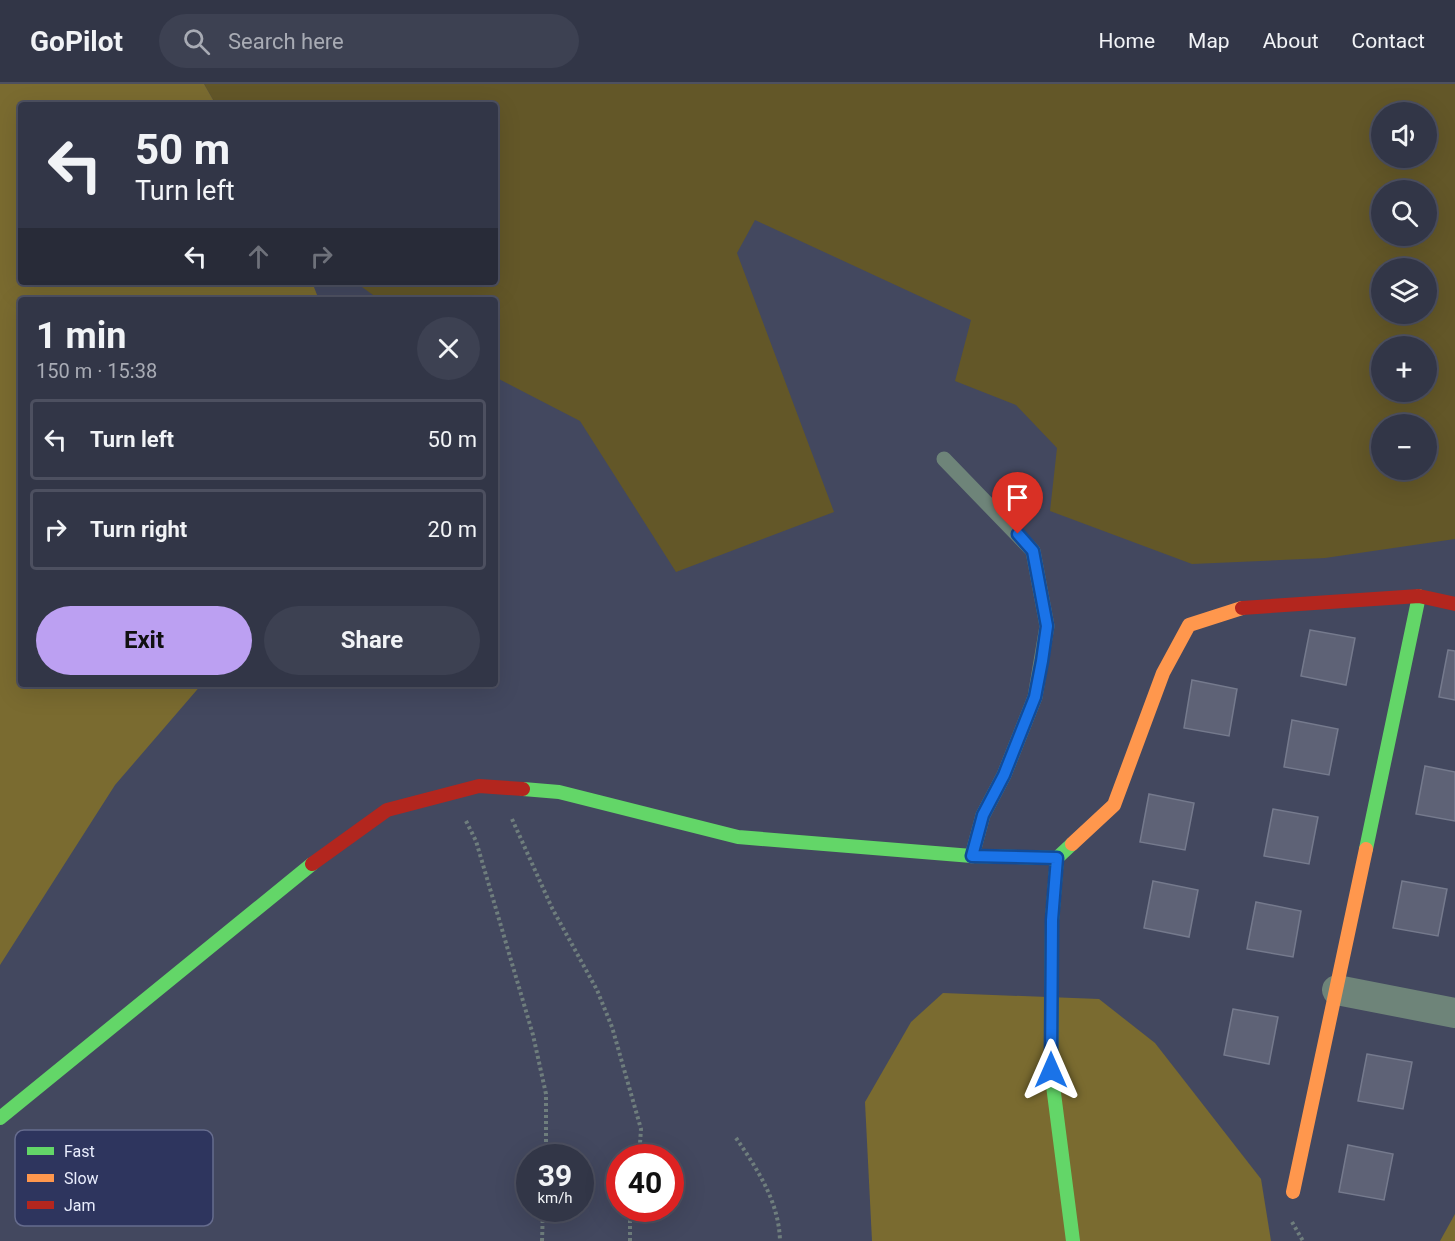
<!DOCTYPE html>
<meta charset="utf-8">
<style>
:root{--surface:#323647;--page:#3d4152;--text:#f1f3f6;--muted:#a8abb4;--line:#4d5060;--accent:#bca0f2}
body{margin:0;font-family:Roboto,sans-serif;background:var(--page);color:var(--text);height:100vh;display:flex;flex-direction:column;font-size:22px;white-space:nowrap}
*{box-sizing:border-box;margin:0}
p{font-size:20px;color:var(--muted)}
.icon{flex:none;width:33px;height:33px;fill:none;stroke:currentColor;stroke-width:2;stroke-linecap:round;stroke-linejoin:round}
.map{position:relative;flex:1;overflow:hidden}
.panel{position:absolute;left:18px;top:213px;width:480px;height:390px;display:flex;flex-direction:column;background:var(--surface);border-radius:6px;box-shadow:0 6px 24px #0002,0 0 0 2px var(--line)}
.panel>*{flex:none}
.top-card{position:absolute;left:18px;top:18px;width:480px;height:183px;border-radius:6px;box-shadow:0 6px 24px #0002,0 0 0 2px var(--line);background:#323647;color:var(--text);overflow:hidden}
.fabs{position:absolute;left:1371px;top:18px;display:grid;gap:12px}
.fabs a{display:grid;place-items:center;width:66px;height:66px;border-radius:50%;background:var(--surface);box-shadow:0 6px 24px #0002,0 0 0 2px var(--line);font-size:30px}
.speed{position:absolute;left:516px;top:1060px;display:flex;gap:12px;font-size:30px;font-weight:700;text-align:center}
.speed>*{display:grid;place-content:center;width:78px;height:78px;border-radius:50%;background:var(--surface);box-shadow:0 6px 24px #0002,0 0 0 2px var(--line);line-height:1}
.speed small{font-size:15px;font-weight:400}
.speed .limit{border:9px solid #d22;background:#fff;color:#111}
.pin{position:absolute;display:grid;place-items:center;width:51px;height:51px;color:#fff;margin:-62px -26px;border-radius:50% 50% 50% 0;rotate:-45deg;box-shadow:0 0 6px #0007}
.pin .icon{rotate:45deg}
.me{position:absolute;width:66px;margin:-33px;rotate:0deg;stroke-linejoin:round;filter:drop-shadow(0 0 4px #0008)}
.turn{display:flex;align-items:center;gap:21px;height:126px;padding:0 18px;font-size:27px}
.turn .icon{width:78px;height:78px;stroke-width:2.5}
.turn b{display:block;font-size:42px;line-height:51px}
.lanes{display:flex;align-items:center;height:57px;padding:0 18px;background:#0003;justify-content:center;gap:30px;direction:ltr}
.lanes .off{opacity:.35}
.round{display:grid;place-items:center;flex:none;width:63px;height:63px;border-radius:32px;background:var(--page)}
.summary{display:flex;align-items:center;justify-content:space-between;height:102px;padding:0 18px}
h1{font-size:36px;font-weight:700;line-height:45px}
.primary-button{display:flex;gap:12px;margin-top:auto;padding:12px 18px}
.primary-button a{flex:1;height:69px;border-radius:36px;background:var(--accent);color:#111;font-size:24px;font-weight:700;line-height:69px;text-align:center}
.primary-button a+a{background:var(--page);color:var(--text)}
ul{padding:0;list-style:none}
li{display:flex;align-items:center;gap:18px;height:81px;margin:0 12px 9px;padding:0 6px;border:3px solid var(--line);border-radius:6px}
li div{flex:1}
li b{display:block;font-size:22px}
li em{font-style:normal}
header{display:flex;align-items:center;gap:36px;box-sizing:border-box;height:84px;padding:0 30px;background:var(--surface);border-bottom:2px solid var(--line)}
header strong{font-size:28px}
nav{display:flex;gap:33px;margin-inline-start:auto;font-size:21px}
.search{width:420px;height:54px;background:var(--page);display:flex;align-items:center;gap:15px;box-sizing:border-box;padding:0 21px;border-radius:33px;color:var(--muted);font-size:22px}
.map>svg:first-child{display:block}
</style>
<header>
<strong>GoPilot</strong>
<div class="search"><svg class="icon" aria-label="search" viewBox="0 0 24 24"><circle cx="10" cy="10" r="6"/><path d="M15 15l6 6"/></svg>Search here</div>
<nav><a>Home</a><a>Map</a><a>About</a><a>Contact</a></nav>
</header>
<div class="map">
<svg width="1455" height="1157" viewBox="0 0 1455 1157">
<rect width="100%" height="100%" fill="#43485f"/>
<path fill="#635728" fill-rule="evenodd" d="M204,0H1455V455L1325,474L1192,480L1050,427L1057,364L1016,321L955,297L971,236L755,136L737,169L834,428L676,488L580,337L495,293V216H380L355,198H495V21H216ZM1382,28H1426V74H1382ZM1426,106V152H1382V106ZM1426,184V230H1382V184ZM1382,262H1426V308H1382ZM1382,340H1426V386H1382Z"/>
<g fill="#7a6b30">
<path d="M0,0H204L216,21H21V198H312L319,216H21V600H202L115,701L0,881Z"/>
<path d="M943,909L1099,915L1155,959L1261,1095L1271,1157H872L865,1018L911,938Z"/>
<path d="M1455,1130V1157H1440Z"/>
</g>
<g fill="#5e6276" stroke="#757a8d" stroke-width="1.5">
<path d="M1310,546L1355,554L1346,601L1301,592Z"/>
<path d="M1448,566L1455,567V616L1439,613Z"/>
<path d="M1192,596L1237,605L1229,652L1184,644Z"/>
<path d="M1292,636L1338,645L1329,691L1284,683Z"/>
<path d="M1425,682L1455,688V737L1416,730Z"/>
<path d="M1149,710L1194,719L1185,766L1140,758Z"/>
<path d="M1273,725L1318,733L1309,780L1264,772Z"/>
<path d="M1153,797L1198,806L1189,853L1144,844Z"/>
<path d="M1402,797L1447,805L1438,852L1393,844Z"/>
<path d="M1256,818L1301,827L1293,873L1247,865Z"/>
<path d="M1233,925L1278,933L1269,980L1224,971Z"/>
<path d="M1367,970L1412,978L1403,1025L1358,1017Z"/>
<path d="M1348,1061L1393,1070L1384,1116L1339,1108Z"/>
</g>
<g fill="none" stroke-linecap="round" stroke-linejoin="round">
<g stroke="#6f7e7d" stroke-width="4" stroke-dasharray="3 3" stroke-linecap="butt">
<path d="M512,735L552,824L597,906L612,943L641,1045L639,1074"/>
<path d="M466,737L476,757L533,951L546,1010V1074"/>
<path d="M736,1054C758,1086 779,1118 780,1157"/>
<path d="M1292,1138L1303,1157"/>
<path d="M542,1157L543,1125"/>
<path d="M630,1157V1125"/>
</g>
<path stroke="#6e8479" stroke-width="15" d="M944,375L1033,467L1047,542L1035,613L1004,691L983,731L972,772"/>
<path stroke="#6e8479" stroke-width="30" d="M1337,906L1455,929"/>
<g stroke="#63d668" stroke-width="14">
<path d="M523,705L559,708L738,753L972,772L1057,774"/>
<path d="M1072,760L1057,774L1052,836L1051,986L1073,1157"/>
<path d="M1366,765L1419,512"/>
<path d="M0,1034L312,780"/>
</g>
<g stroke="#ff974d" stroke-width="14">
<path d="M1072,760L1114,721L1163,589L1189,541L1242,524"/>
<path d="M1293,1108L1366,765"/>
</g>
<g stroke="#b3261e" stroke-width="14">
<path d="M1242,524L1419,512L1455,520"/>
<path d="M312,780L387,726L479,702L523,705"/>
</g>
</g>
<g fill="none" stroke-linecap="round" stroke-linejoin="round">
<defs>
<path id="route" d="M1018,450L1033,467L1047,542L1042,577L1035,613L1004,691L983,731L972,772L1057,774L1052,836L1051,986"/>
</defs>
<use href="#route" stroke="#114b97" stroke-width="15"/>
<use href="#route" stroke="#1a73e8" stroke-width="10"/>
</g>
<rect x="15" y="1046" width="198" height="96" rx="9" fill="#2e355e" stroke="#666c8e" stroke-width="1.5"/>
<rect x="27" y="1063" width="27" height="8" fill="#63d668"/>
<rect x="27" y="1090" width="27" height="8" fill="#ff974d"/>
<rect x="27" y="1117" width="27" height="8" fill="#b3261e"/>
<g font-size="16" fill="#e9edfd">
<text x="64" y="1073">Fast</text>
<text x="64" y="1100">Slow</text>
<text x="64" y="1127">Jam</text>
</g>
</svg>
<div class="fabs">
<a><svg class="icon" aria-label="sound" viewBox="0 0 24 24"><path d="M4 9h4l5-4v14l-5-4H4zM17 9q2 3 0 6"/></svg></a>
<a><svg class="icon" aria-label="search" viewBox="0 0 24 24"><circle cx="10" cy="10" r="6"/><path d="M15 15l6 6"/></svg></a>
<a><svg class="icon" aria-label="layers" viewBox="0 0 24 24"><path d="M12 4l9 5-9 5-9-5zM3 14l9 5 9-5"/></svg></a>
<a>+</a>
<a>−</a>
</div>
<div class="speed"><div>39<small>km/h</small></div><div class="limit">40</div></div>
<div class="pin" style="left:1018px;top:450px;background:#d93025"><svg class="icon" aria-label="arrive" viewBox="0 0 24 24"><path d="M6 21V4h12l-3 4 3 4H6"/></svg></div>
<svg class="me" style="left:1051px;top:986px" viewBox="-20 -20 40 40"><path d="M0-17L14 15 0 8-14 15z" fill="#1a73e8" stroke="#fff" stroke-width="4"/></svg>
<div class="top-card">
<div class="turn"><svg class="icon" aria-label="left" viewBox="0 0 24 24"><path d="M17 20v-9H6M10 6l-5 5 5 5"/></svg><div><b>50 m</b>Turn left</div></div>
<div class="lanes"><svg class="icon" aria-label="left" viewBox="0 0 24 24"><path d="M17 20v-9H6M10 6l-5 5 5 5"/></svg><svg class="icon off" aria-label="ahead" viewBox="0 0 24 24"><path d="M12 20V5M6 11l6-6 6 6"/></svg><svg class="icon off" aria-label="right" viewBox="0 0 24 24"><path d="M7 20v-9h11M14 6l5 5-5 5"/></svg></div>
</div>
<section class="panel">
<div class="summary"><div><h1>1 min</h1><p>150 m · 15:38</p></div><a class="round"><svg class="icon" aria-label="close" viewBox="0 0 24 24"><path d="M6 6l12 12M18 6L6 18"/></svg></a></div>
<ul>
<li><svg class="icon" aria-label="left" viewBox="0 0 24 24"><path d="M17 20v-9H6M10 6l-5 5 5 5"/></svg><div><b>Turn left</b></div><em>50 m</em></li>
<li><svg class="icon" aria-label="right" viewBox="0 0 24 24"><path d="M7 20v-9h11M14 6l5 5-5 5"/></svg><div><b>Turn right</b></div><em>20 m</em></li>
</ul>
<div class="primary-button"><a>Exit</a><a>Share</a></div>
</section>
</div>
